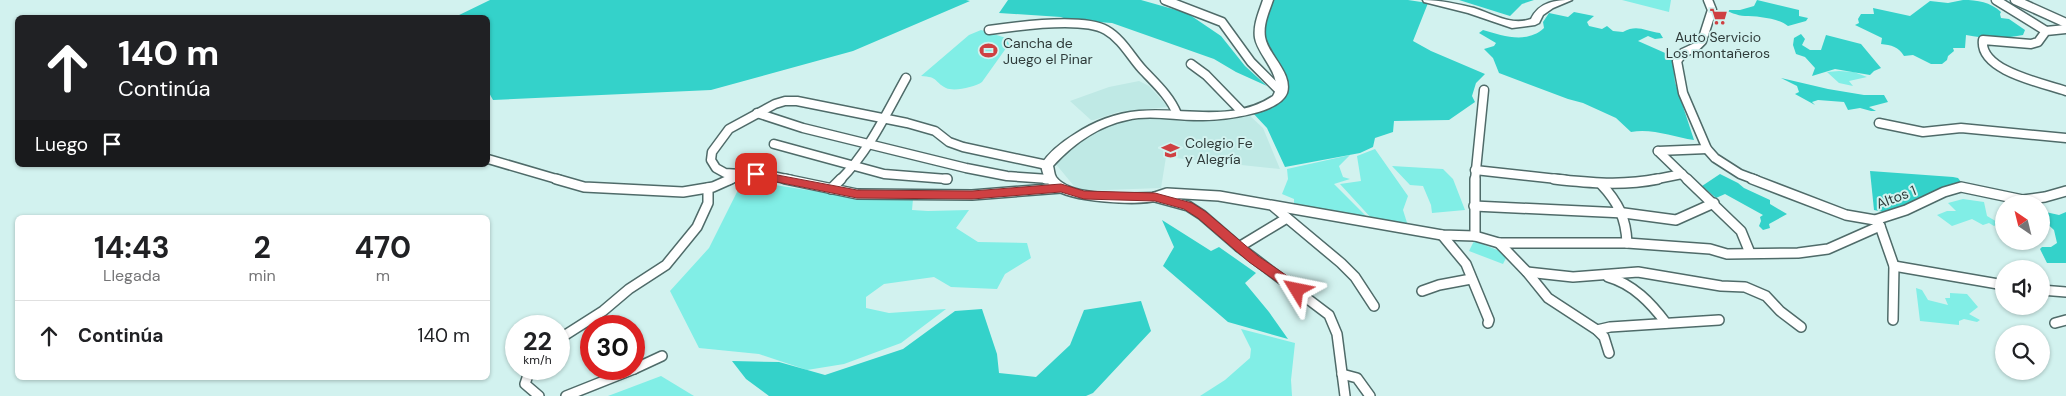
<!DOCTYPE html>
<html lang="es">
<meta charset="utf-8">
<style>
:root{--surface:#fff;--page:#f2f2f2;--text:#202124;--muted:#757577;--line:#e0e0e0}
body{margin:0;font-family:"DM Sans",sans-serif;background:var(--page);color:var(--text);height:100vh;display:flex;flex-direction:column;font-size:19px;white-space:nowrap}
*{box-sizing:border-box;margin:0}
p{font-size:16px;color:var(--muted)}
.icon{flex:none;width:28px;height:28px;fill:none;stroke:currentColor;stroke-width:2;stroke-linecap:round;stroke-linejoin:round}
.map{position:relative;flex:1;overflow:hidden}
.drawer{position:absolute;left:15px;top:215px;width:475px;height:165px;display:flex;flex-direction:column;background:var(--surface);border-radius:8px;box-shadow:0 1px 4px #0004}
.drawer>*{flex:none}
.banner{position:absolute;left:15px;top:15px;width:475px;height:152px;border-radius:8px;box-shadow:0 1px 4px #0004;background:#202124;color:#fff;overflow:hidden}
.needle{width:32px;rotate:325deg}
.buttons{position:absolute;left:1995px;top:195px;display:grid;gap:10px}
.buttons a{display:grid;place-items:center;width:55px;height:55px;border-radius:50%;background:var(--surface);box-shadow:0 1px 4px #0004;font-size:25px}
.speed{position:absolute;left:505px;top:315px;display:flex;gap:10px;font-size:25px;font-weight:700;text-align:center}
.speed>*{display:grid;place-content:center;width:65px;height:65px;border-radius:50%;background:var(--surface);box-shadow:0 1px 4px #0004;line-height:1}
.speed small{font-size:12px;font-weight:400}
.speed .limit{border:8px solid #d22;background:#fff;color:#111}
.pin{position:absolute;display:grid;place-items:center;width:42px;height:42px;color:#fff;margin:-21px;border-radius:10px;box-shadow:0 2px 8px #0006}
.me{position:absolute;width:55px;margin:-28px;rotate:305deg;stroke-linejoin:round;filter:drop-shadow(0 0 4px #0008)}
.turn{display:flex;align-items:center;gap:18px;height:105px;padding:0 20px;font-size:22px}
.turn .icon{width:65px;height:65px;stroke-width:2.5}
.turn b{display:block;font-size:35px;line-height:42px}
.then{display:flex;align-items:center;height:48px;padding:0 20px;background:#0003;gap:10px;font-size:19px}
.eta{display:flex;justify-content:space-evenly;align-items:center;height:85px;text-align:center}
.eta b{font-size:30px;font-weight:700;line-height:35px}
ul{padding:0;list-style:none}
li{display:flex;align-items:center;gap:15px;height:70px;padding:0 20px;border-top:1px solid var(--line)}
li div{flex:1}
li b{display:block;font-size:19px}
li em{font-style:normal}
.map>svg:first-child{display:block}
</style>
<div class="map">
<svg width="2066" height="396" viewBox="0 0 2066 396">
<rect width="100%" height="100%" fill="#d2f2ef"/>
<g fill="#bfe9e5">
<path d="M1139,81L1149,86L1168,107L1118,112L1094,120H1091L1070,101L1109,87Z"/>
<path d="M1248,114L1263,128L1280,169L1166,157L1161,188L1078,191L1055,163L1077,144L1107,124L1146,116L1216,120Z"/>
</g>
<g fill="#81eee6">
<path d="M1622,0H1671L1669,12Z"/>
<path d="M981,30L1006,38L1009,44L982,82C975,87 954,92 946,88C933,81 939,77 921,76L969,35Z"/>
<path d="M1839,71L1854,72L1867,77L1849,81L1853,86L1839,83L1827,72Z"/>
<path d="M1375,149L1408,196L1403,210L1408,226L1373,220L1340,184L1361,181L1357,156Z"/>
<path d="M1350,155L1339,166L1343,177L1350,179L1334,184L1369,219L1294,207V199L1282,194L1288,179L1287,169Z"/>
<path d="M1392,166L1443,169L1453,179L1465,210L1432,213L1431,205L1423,186L1410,185Z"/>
<path d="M743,180L833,194L913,199L912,210L928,211L969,210L956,228L978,242L1027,243L1031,258L1005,274L997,289L951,287L934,277L884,284L866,297V308L889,313L946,309L901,343L844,364L807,370L759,354L699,348L670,291L709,248Z"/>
<path d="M1963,199L1984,202L1987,216L1999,223L1994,226L1989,223L1983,225L1972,219L1952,226L1937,215L1947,211H1956L1948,203Z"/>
<path d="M1474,241L1508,254L1503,264L1469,251Z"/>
<path d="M1916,288L1922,290L1928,300L1948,305L1945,298H1950V293L1967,294L1978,307L1969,314L1980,320L1977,322L1964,319L1959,321V325L1920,321Z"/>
<path d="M1241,329L1295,343L1291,380L1292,396H1200L1225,380L1250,358L1251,349Z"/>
<path d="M661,376L694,396H608Z"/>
</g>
<g fill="#34d2ca">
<path d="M490,0H966L970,1L853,51L711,90L493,100L488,91V18L455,17Z"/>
<path d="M1008,0H1141L1187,13L1221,36L1245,66L1267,86L1236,72L1214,59L1112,23L1069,20L1061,17L999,13Z"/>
<path d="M1272,0H1408L1428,3L1413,41L1431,51L1485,74L1476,83L1472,96L1475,102L1449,120L1394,121L1393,132L1375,138L1373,147L1360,153L1285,167L1267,128L1251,111L1281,96L1266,46L1263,28Z"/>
<path d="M1459,0H1534L1522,4L1510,16Z"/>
<path d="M1757,0L1799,10V16L1808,18L1806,21L1788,26C1778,18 1756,16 1745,16C1737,16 1729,11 1722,10H1740L1754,6Z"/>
<path d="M1963,0C1978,0 1990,2 2001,12L2000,14L2001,18L2009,19L2025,30L2023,35C2003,39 1986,39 1966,35L1965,48H1953L1954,51L1948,56L1947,60L1942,64H1931L1913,55L1904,56C1899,47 1891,45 1881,44L1882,38L1855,25L1859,23L1858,19L1861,14H1874L1873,8L1910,16L1930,1L1948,3Z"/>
<path d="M1574,12L1594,16L1587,22L1589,26L1602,29L1607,26L1613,31L1623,32C1637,24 1645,31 1660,33L1663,38L1655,39L1648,36L1638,41L1672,56L1675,82L1694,140C1673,137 1652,128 1631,132L1616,118L1583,103L1568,99L1499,73L1493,58L1484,49L1494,46L1496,43L1479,33L1483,30C1503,36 1527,44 1544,28L1543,22L1549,13L1568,17Z"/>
<path d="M1801,34L1805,39L1802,45L1810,50H1821L1826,35L1861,44L1881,68L1874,71L1870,75L1835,69L1812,76L1815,68L1805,57L1796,54L1793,45L1794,38Z"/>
<path d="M1781,78L1828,89L1864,95H1884L1888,102L1869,107L1876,111H1871L1860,108L1848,110L1844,102L1818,100L1812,102L1815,105L1795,94L1799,92L1797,86Z"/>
<path d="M1870,171L1953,177L1958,178L1961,182L1957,186L1888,213L1874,210Z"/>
<path d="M1720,174L1738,183L1744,188L1770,200V204L1787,214L1769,224L1770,228L1763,230L1759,226L1761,221L1760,217L1763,215L1725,194L1716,198L1702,186Z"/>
<path d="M2041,211L2059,215L2066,212V263H2047L2040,249L2042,247H2051L2057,243L2054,230L2041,218Z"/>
<path d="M1162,220L1211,251L1219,247L1256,273L1245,283L1269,312L1288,339L1228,322L1163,266L1174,247Z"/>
<path d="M1141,301L1151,331L1093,393L1086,396H769L746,379L732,361L779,362L825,375L903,349L955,311L982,309L997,354L999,373L1036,377L1070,345L1084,310Z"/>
</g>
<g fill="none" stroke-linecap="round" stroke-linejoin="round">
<defs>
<g id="street-far1">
<path d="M1165,0L1222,22L1251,62L1281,92"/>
<path d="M1708,0L1712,10L1702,41L1696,47L1683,53L1677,61L1683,93L1707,149L1715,158L1740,174L1756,180"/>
<path d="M1996,0L2046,31"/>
<path d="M2015,0L2066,23"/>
<path d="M2066,29L2046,31L2038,42L2031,44L1983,40C1979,71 2043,83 2066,91"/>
<path d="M989,30C1016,26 1083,17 1106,30C1122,39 1131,57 1142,69C1155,83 1170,96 1177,114"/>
<path d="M1191,64L1206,75L1241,111"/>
<path d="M757,113L803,128L966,168L1007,176L1049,179"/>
<path d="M1879,123L1923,132L1961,128L2066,138"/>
<path d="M774,144L884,174L947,179"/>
<path d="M1658,151L1688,180"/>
<path d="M1658,151L1707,149"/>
<path d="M488,159L560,180"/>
<path d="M1475,170L1566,180"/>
<path d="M729,180L740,175"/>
<path d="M791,180L772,176L725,173L716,168L711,160L712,152L729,129L775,104L785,101H797L907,123L935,131L949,142L963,147L1047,165"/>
<path d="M840,180C869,151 886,114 906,78"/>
<path d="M1475,180L1484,90"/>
<path d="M1652,180L1682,174"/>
</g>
<g id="street">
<path d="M556,179L584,187L683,192L713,187L731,179"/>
<path d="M785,179L857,194L972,195L1061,188"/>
<path d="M945,179H947"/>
<path d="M1046,179H1049"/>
<path d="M1475,179V236"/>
<path d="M1554,179C1590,183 1623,186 1658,179"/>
<path d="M1687,179L1741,231L1750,253"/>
<path d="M1752,179L1846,215L1875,220L1906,210L1944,192L1961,187L2023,200L2045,197L2066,191"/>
<path d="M1601,184C1618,202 1626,218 1627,243"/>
<path d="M831,189L841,179"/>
<path d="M1155,197L1167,193L1219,196L1442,235L1475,236L1499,243H1627L1710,249L1727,254L1798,253L1828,249L1880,226"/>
<path d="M1155,197L1188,206L1202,215L1239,247L1329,315L1337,334L1345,396"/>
<path d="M1474,206L1624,213L1676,220L1714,203"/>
<path d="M1274,207L1341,263L1355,277L1374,306"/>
<path d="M1876,221L1880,226L1894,266L1893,320"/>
<path d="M1442,235L1466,264L1489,320L1488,323"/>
<path d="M1499,243L1527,272L1548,298L1597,330L1604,337L1609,353"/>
<path d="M1239,247L1287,218"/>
<path d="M1894,266L2004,285"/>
<path d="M1527,272L1573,277L1638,272L1721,286L1745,287L1766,296L1780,311L1801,327"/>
<path d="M1608,277C1633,284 1651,303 1666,323"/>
<path d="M2041,290L2066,292"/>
<path d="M1422,291L1439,285L1471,279"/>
<path d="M2055,323L2066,320"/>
<path d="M1597,330L1610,327L1719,320"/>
<path d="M559,339L603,311L629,289L666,265L697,227L708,203V188"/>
<path d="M530,369L525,384L539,396"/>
<path d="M634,369L662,356"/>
<path d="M1342,374L1357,378L1370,396"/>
<path d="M566,396L634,369"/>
</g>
<g id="secondary">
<path d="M1263,0H1273C1269,12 1263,24 1265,37C1268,55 1293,73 1287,93C1279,114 1222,120 1203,120C1177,121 1152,114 1127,120C1098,126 1072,145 1053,166C1054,169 1054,174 1056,177C1071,198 1132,193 1155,193L1159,194L1161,197L1159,200C1138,206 1070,202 1053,188C1045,181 1043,175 1041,165C1049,152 1062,142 1075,134C1093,122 1116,113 1139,111C1183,107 1233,123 1273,96C1285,77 1258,56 1255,38C1253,25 1259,12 1263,0Z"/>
<path d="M1423,0C1441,0 1457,4 1474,8C1493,14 1511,26 1531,19C1539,2 1555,0 1572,0L1553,8L1543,15L1539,23L1535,25L1512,28L1468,13L1424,2Z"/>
</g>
</defs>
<use href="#street-far1" stroke="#4f6b69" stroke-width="11"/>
<use href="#street" stroke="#4f6b69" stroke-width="12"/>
<use href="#secondary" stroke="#4f6b69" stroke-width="3"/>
<use href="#street-far1" stroke="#fff" stroke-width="8"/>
<use href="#street" stroke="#fff" stroke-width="9"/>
<use href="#secondary" fill="#fff" fill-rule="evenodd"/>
</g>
<path fill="#cf4042" stroke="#872a2b" d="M756,171L857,190L972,191L1061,184L1084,191L1155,193L1192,203L1206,212L1258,256L1302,286L1304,290L1302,293H1293L1249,262L1198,218L1184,209L1155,201L1084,199L1061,192L972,199L857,198L752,177L751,174L752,172Z"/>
<defs>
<symbol id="supermarket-bare" viewBox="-9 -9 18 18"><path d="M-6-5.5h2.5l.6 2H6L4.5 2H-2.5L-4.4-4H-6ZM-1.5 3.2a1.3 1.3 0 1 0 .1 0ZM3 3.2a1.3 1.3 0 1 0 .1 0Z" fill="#cf4042" stroke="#d2f2ef" stroke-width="2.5" paint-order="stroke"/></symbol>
<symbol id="stadium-bare" viewBox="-9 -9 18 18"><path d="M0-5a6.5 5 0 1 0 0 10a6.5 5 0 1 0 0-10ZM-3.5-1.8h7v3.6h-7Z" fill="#cf4042" stroke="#d2f2ef" stroke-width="2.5" paint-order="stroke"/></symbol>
<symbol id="school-bare" viewBox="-9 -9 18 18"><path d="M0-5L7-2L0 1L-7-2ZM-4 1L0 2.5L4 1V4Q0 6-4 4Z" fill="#cf4042" stroke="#d2f2ef" stroke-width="2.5" paint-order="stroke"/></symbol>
</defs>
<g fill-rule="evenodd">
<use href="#supermarket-bare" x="1706" y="4" width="25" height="25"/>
<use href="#stadium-bare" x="976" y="38" width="25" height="25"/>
<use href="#school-bare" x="1158" y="138" width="25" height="25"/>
</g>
<g text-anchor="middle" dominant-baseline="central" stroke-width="4" stroke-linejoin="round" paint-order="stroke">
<g font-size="14" fill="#2f3b3a" stroke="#d2f2ef" text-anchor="start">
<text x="1718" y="37" text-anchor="middle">Auto Servicio<tspan x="1718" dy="16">Los montañeros</tspan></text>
<text x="1003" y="43">Cancha de<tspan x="1003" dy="16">Juego el Pinar</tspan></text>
<text x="1185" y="143">Colegio Fe<tspan x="1185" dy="16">y Alegría</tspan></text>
</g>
<g font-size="14" fill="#2f3b3a" stroke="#d2f2ef">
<text transform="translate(1896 197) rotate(-21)">Altos 1</text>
</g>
</g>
</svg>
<div class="buttons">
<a><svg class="needle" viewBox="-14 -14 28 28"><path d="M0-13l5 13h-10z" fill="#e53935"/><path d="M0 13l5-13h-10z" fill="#757577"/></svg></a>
<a><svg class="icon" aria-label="sound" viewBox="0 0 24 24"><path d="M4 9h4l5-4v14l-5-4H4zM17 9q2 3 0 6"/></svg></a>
<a><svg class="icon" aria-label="search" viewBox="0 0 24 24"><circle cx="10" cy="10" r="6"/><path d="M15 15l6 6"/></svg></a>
</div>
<div class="speed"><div>22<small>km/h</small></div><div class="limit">30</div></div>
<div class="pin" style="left:756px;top:174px;background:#d93025"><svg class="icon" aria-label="arrive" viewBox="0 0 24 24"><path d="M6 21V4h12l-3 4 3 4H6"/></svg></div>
<svg class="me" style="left:1297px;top:290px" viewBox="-20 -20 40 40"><path d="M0-17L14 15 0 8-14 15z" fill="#cf4042" stroke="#fff" stroke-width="4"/></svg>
<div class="banner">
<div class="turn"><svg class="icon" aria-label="ahead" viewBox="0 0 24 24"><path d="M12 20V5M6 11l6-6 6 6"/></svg><div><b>140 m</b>Continúa</div></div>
<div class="then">Luego<svg class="icon" aria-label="arrive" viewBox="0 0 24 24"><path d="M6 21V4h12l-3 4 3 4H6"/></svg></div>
</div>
<section class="drawer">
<div class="eta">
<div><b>14:43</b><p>Llegada</p></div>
<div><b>2</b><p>min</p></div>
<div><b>470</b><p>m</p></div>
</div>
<ul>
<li><svg class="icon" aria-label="ahead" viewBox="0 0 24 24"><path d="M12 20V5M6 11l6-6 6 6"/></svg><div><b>Continúa</b></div><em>140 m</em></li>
</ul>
</section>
</div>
